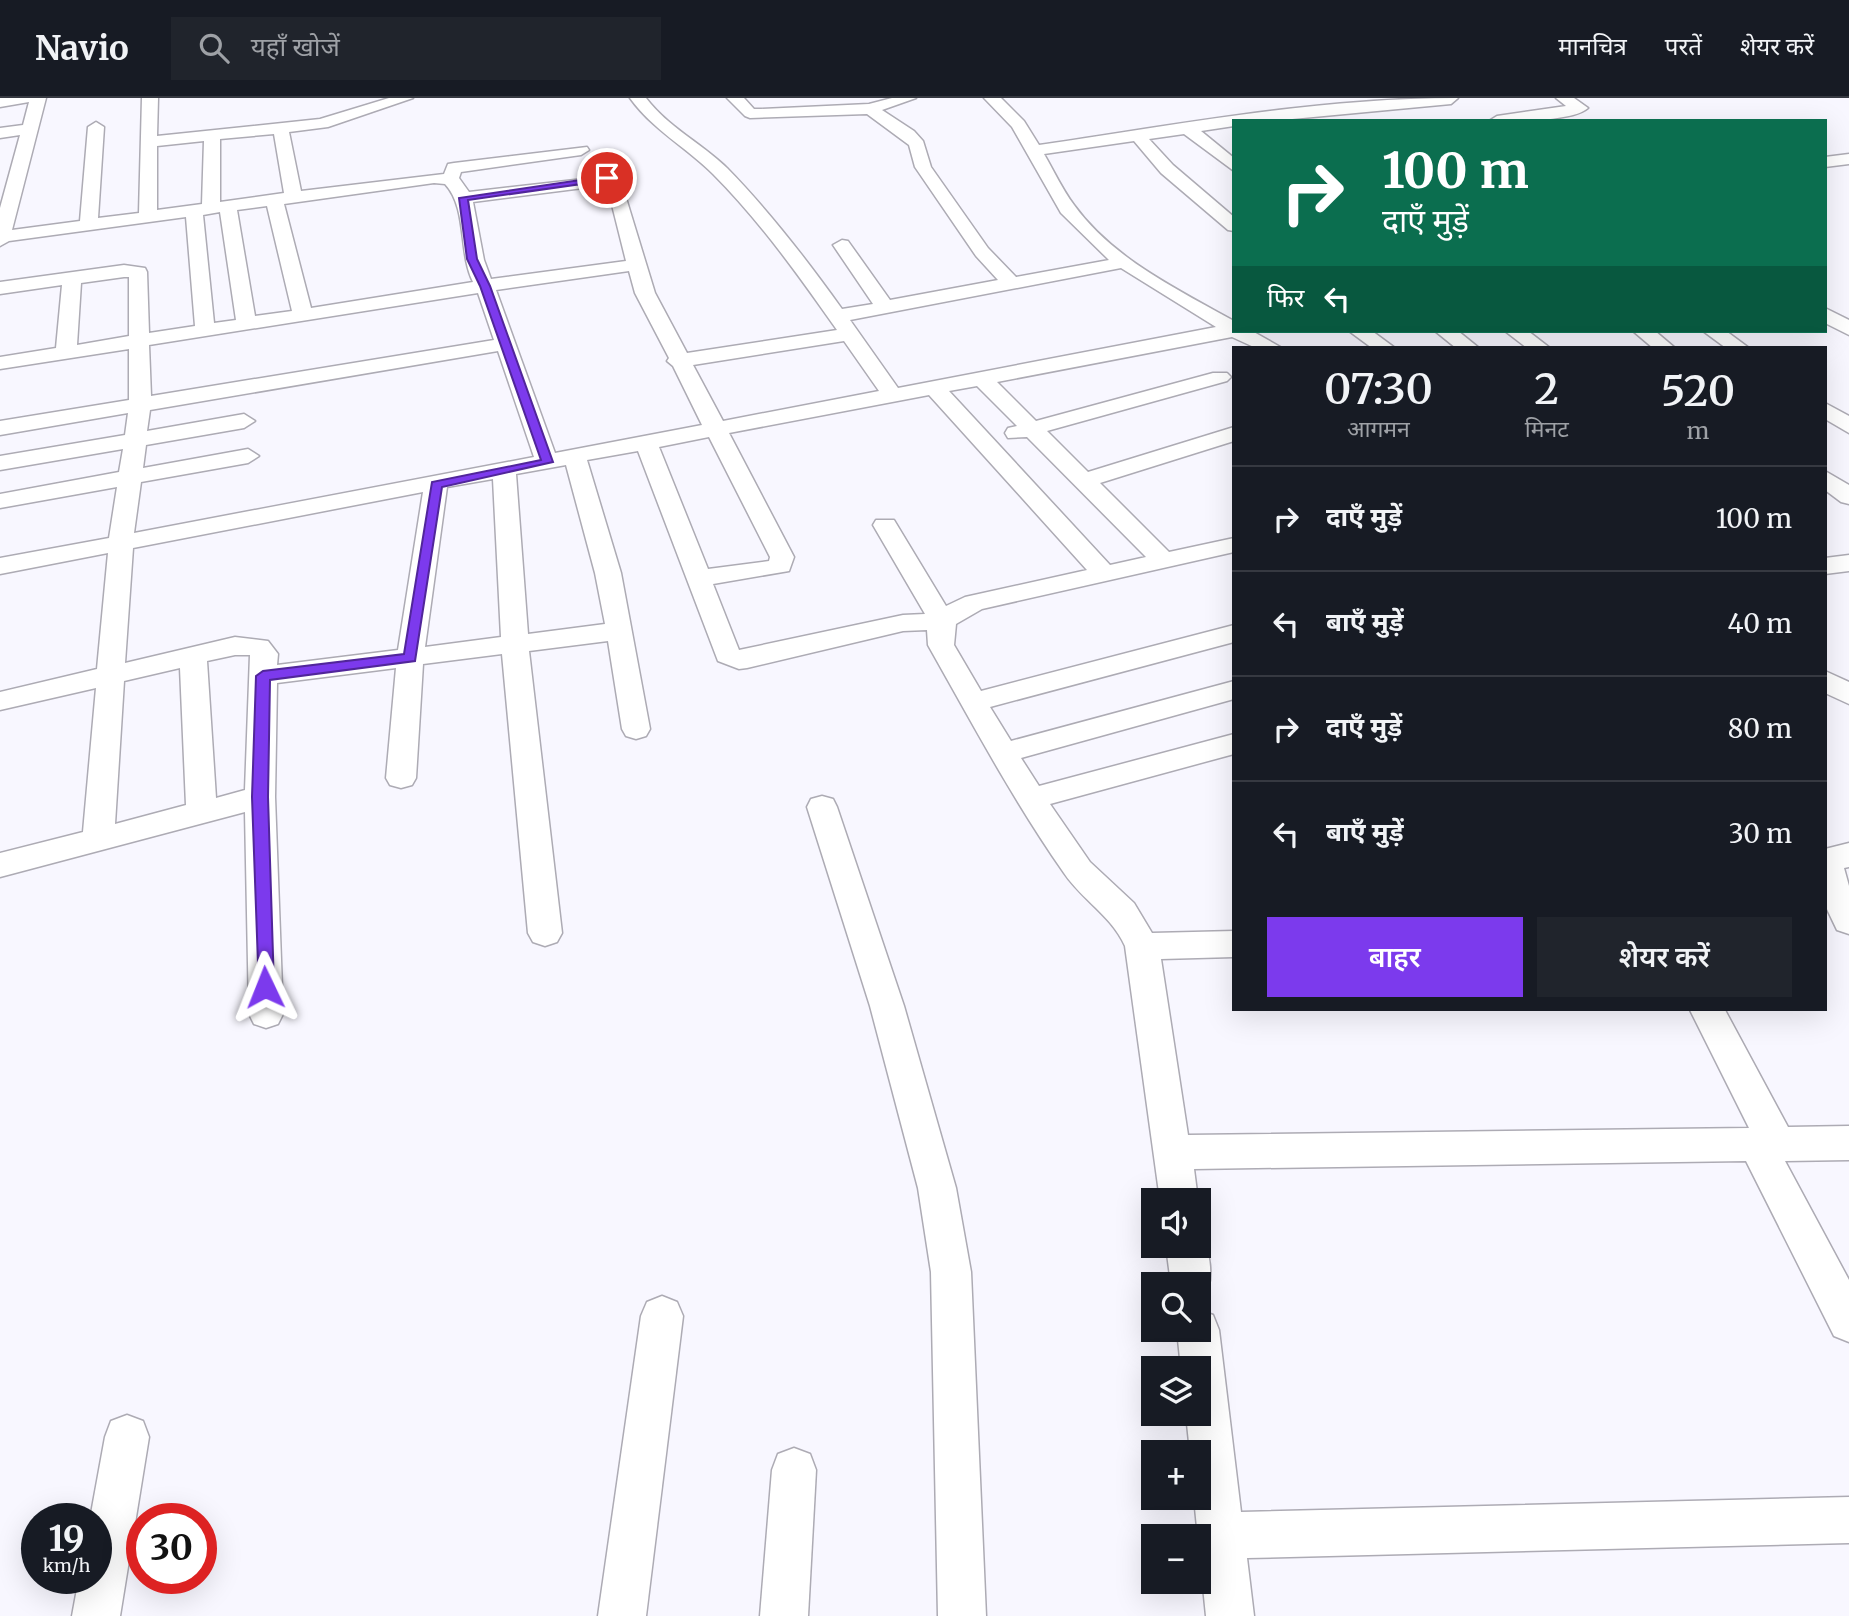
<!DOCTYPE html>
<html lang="hi">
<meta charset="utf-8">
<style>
:root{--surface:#171b24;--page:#20242c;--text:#f1f3f6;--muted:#9ea1a6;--line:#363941;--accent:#7c3aed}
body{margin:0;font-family:Merriweather,"Noto Sans Devanagari",serif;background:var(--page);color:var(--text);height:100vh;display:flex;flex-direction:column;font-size:26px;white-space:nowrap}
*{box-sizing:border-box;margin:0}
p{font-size:23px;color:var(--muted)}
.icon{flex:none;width:38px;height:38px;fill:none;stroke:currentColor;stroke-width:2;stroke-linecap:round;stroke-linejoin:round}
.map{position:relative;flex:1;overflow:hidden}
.drawer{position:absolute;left:1232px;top:248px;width:595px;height:665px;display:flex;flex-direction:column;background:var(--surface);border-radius:0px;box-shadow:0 7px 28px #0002}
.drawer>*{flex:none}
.banner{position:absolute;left:1232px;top:21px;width:595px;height:214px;border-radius:0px;box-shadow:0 7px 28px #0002;background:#0b6e4f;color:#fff;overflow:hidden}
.tools{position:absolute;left:1141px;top:1090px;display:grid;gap:14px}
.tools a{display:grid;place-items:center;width:70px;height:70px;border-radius:0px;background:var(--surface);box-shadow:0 7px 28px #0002;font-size:35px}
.speed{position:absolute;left:21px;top:1405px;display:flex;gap:14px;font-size:35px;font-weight:700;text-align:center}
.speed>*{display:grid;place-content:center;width:91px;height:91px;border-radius:50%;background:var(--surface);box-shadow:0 7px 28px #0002;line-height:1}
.speed small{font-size:18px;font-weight:400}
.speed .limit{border:10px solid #d22;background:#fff;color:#111}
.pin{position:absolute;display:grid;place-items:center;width:60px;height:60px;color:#fff;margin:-30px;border:4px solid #fff;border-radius:50%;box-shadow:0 2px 7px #0007}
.me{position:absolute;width:77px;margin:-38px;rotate:358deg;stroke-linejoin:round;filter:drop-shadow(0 0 5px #0008)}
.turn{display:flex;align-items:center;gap:24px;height:147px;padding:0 35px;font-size:32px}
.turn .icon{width:91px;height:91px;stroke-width:2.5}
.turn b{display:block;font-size:49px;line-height:60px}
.then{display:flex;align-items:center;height:66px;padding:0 35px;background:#0003;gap:14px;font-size:26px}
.eta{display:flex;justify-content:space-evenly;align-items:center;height:119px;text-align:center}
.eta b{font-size:42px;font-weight:600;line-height:49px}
.button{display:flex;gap:14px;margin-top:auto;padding:14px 35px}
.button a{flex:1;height:80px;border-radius:0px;background:var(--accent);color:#fff;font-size:28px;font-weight:600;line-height:80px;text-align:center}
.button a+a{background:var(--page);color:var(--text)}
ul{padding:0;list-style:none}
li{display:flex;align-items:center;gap:21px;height:105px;padding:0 35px;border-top:2px solid var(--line)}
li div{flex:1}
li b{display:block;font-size:26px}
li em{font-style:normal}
header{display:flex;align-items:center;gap:42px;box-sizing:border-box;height:98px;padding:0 35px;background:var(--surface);border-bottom:2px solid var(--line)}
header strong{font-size:33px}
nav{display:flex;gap:38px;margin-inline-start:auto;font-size:24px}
.search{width:490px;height:63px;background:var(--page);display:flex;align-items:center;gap:18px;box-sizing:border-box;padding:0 24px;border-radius:0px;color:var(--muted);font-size:26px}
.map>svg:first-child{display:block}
</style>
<header>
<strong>Navio</strong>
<div class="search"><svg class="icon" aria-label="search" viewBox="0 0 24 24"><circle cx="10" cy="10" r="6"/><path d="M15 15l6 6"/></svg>यहाँ खोजें</div>
<nav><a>मानचित्र</a><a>परतें</a><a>शेयर करें</a></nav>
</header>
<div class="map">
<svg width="1849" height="1518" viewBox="0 0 1849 1518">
<rect width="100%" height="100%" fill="#f8f7ff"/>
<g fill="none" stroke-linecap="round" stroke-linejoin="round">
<defs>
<g id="minor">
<path d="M0,0H46L12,132L80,123L88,29L96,24L104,29L98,120L139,115L142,0H158L157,38L320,21L389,0H413L328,29L289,34L301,93L444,76L448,66L454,65L587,49L589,52L581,57L461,74L459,80L469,94L619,77L655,195L687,255L837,232C799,178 760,123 713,76C686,49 653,32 630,0H646C668,29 701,45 727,70C769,113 807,162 842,211L873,206L833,147L842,142L848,143L890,202L998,182L976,158L915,69L909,47L867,16L750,20L745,18L727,0H744L754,11H761L869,6L892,0H916L882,12L914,33L923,43L931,69L988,150L1016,179L1109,162L1061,115L1012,29L984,0H1001L1024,23L1039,47C1177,27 1316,0 1458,0L1451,6L1271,23H1234V28L1201,33L1234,60V73L1184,36L1149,41L1173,67L1234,119V133L1228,132L1161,75L1134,43L1044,56C1054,73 1062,91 1074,107C1112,160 1178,192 1234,223V233H1252L1282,250H1256L1232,239L997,284L1036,323L1213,275H1227L1231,279L1227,283L1047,333L1088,374L1234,329V343L1100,385L1169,454L1234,440V454L982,511L956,526L954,547L981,593L1234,527V544L990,609L1011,643L1234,583V601L1021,660L1039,688L1234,636V656L1050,706L1090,764L1134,805L1152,835L1234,833V859L1161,861L1188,1037L1749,1030L1690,912H1725L1788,1029L1849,1028V1062L1785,1063L1849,1182V1244L1834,1238L1746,1063L1194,1071L1198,1102H1160L1125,848C1111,817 1082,802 1064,775C1013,702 972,625 928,547L927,532L903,533L747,570L739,571L718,563L638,353L587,362L621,475L650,631L646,638L636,641L626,638L622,631L608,543L529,553L562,835L557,844L545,848L533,844L528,835L502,556L423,566L416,680L412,687L401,690L390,687L386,680L396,570L277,585L275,699L283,916L278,926L266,930L254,926L249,916L245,714L0,779V755L83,734L96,590L0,612V594L97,571L108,455L0,476V460L109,440L117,389L0,410V396L119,374L123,351L0,372V358L125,337L128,315L0,337V323L129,302V251L0,271V259L56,250L62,187L0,196V184L124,167L145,170L147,174L149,235L195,228L186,119L9,143L0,148V110L20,37L0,40V30L23,27L29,4L0,9ZM274,36L284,95L220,104V41ZM204,43L202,106L157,112V48ZM434,85L445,86C468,111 458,154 473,184L311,210L284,106ZM607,87L626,163L491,181L484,162L473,104ZM267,108L292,213L255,218L237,112ZM220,114L236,222L214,225L203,117ZM1121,170L1216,229L898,290L850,222ZM629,173L635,195L669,260L667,263L673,268L702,327L555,355L496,192ZM124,179H129V238L77,247L81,185ZM478,195L494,242L151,298L149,247ZM844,243L879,293L723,323L693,267ZM498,253L534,359L134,435L141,384L248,365L259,358L248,351L143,370L146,347L244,330L255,323L244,316L147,333L150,312ZM977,288L1017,328L1008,330L1005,335L1008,340L1027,339L1146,459L1110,467L949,293ZM929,297L1087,472L965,499L946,508L894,422H876L873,427L925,516L903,517L739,552L713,486L789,473L794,459L729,335ZM709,339L770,459L769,463L708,471L659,349ZM566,367L595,475L605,526L528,536L516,376ZM493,381L501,539L425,549L447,389ZM423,394L398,552L277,567L278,556L268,543L235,539L125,565L133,450ZM235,557H250L245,692L216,700L207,563ZM180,570L186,707L115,726L124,583Z"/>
<path d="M1556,0H1574L1588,10C1573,24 1511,23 1489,23L1497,18L1566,8Z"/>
<path d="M1849,56V66L1825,69V59Z"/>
<path d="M1825,210L1849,222V237L1825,225Z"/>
<path d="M1349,233H1372L1395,250H1372Z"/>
<path d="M1435,233H1458L1479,250H1456Z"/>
<path d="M1505,233H1528L1550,250H1527Z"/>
<path d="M1633,233H1655L1675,250H1653Z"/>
<path d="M1703,233H1726L1749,250H1726Z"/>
<path d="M1825,305L1849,318V335L1825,321Z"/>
<path d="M1825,373L1849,387V406L1841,404L1825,392Z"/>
<path d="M1849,457V473L1825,476V460Z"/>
<path d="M1825,573L1849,584V606L1825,595Z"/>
<path d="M822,698L833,701L837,709L904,908L956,1090L971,1174L986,1518H938L931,1174L918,1090L870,908L807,709L811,701Z"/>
<path d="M1849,745V769L1844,770L1849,788V836L1837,832L1825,807V751Z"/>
<path d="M1199,1134C1211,1152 1214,1181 1205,1200L1199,1203V1186H1171L1166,1148H1199Z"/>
<path d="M662,1198L677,1204L683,1218L646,1518H598L641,1218L647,1204Z"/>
<path d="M1199,1212L1213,1217L1219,1232L1241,1414L1849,1399V1445L1247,1460L1254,1518H1206L1194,1400H1199V1354H1190L1186,1316H1199V1270H1181L1177,1232H1199Z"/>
<path d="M127,1317L143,1323L149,1339L120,1518H72L79,1480H96V1421H90L105,1339L111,1323Z"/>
<path d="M794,1350L810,1356L816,1372L808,1518H760L772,1372L778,1356Z"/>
</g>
</defs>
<use href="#minor" stroke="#adabb4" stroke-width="3"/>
<use href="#minor" fill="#fff" fill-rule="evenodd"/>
</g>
<path fill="#7c3aed" stroke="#51269a" stroke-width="2" d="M607,78L610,82L468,102L477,161L490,188L553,364L442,389L415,563L270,582L268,699L274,889L265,896L259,894L252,699L256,578L263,573L404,556L432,384L541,362L480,188L467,161L459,100Z"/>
</svg>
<div class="tools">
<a><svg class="icon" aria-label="sound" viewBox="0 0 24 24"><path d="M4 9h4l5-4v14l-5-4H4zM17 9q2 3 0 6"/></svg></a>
<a><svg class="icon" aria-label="search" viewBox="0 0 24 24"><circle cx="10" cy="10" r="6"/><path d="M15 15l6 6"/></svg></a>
<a><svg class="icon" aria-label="layers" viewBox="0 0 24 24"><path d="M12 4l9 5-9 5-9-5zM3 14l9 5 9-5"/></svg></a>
<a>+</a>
<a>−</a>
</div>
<div class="speed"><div>19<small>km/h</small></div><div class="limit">30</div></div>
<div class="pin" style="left:607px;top:80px;background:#d93025"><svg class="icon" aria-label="arrive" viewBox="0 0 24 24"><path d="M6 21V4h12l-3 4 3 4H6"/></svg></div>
<svg class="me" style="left:265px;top:889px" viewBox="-20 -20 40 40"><path d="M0-17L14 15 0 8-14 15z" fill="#7c3aed" stroke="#fff" stroke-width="4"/></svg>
<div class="banner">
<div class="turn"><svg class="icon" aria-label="right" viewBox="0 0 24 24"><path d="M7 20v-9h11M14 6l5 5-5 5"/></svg><div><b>100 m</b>दाएँ मुड़ें</div></div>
<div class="then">फिर<svg class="icon" aria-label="left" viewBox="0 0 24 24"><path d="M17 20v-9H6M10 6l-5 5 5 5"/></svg></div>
</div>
<section class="drawer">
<div class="eta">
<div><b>07:30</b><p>आगमन</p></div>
<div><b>2</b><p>मिनट</p></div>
<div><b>520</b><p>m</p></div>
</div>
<ul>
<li><svg class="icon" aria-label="right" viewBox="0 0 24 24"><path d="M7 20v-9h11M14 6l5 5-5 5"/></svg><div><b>दाएँ मुड़ें</b></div><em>100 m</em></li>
<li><svg class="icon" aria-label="left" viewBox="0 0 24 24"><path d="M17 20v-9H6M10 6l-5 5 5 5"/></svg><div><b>बाएँ मुड़ें</b></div><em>40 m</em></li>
<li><svg class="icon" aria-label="right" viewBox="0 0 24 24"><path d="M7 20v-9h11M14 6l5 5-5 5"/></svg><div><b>दाएँ मुड़ें</b></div><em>80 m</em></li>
<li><svg class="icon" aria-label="left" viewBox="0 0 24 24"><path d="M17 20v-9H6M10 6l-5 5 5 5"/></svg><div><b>बाएँ मुड़ें</b></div><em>30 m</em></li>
</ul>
<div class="button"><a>बाहर</a><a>शेयर करें</a></div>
</section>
</div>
